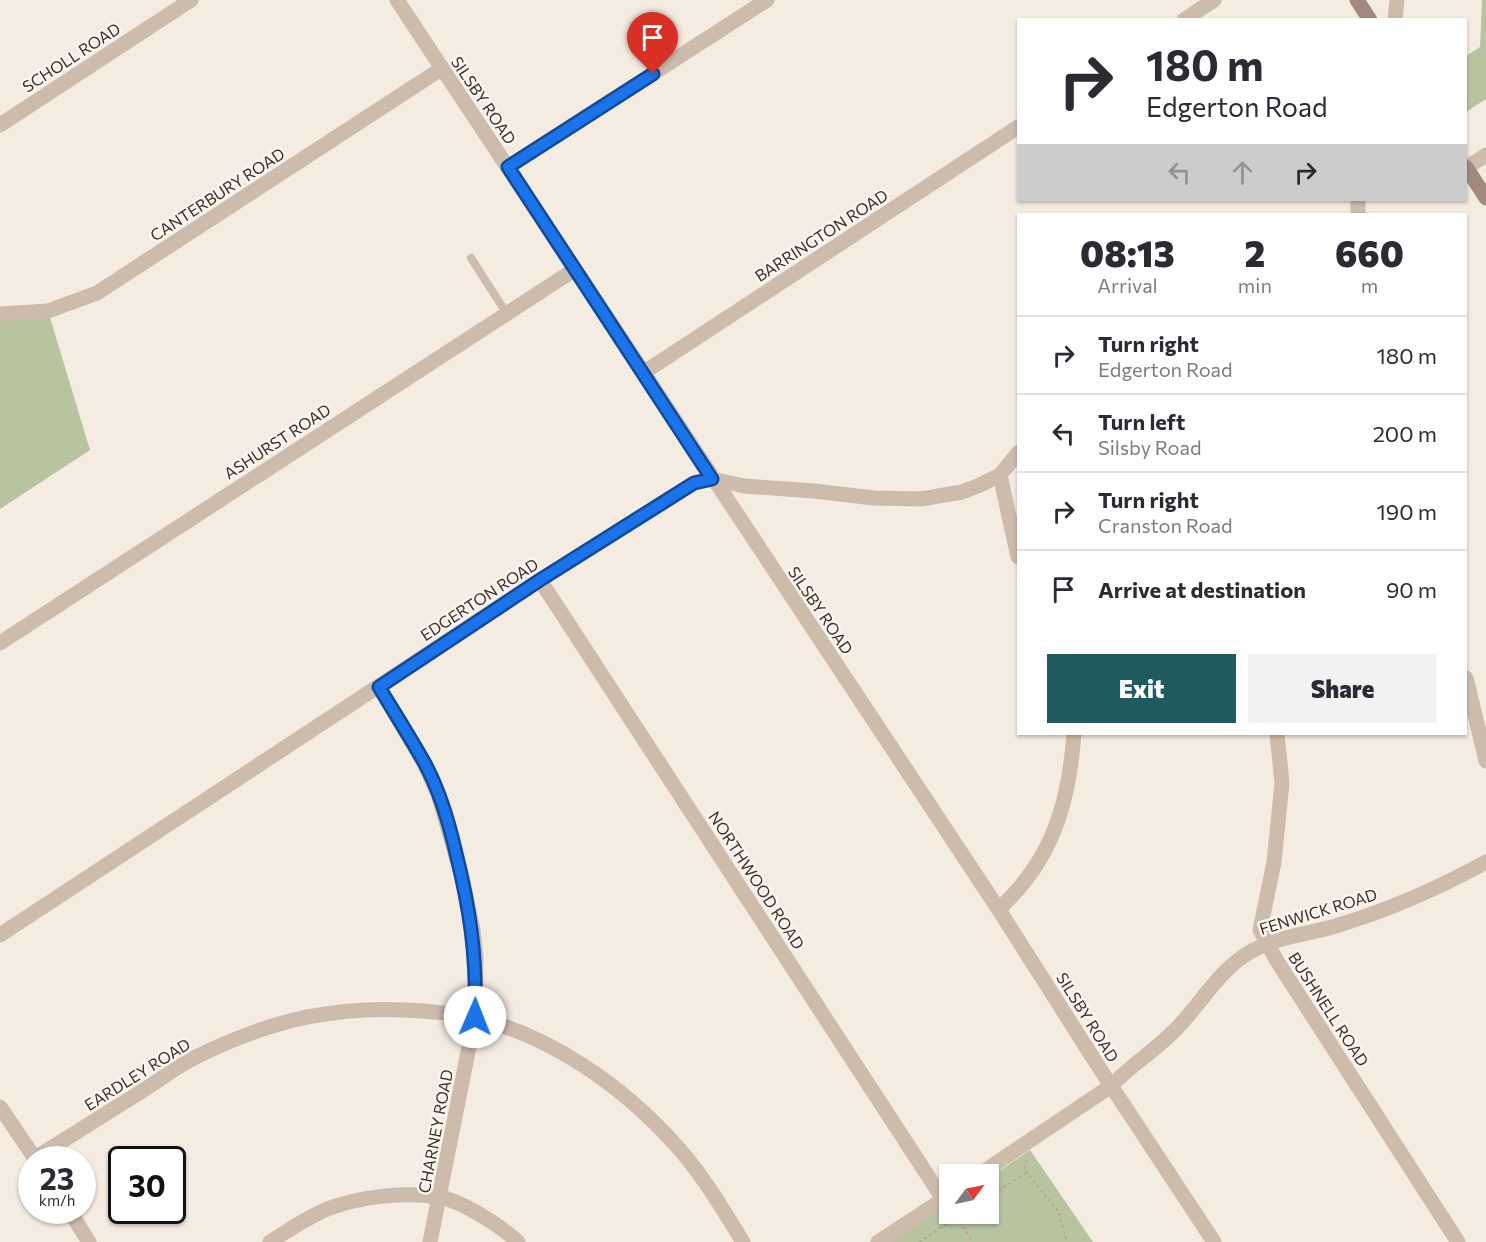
<!DOCTYPE html>
<style>
:root{--surface:#fff;--page:#f2f2f3;--text:#2b2b33;--muted:#7c7c81;--line:#e1e1e2;--accent:#1f5a5e}
body{margin:0;font-family:Commissioner,sans-serif;background:var(--page);color:var(--text);height:100vh;display:flex;flex-direction:column;font-size:22px;white-space:nowrap}
*{box-sizing:border-box;margin:0}
p{font-size:20px;color:var(--muted)}
.icon{flex:none;width:33px;height:33px;fill:none;stroke:currentColor;stroke-width:2;stroke-linecap:round;stroke-linejoin:round}
.map{position:relative;flex:1;overflow:hidden}
.panel{position:absolute;left:1017px;top:213px;width:450px;height:522px;display:flex;flex-direction:column;background:var(--surface);border-radius:0px;box-shadow:0 2px 4px #0004}
.panel>*{flex:none}
.banner{position:absolute;left:1017px;top:18px;width:450px;height:183px;border-radius:0px;box-shadow:0 2px 4px #0004;background:#fff;color:var(--text);overflow:hidden}
.needle{width:39px;rotate:57deg}
.tools{position:absolute;left:939px;top:1164px;display:grid;gap:12px}
.tools a{display:grid;place-items:center;width:60px;height:60px;border-radius:0px;background:var(--surface);box-shadow:0 2px 4px #0004;font-size:30px}
.speed{position:absolute;left:18px;top:1146px;display:flex;gap:12px;font-size:30px;font-weight:700;text-align:center}
.speed>*{display:grid;place-content:center;width:78px;height:78px;border-radius:50%;background:var(--surface);box-shadow:0 2px 4px #0004;line-height:1}
.speed small{font-size:15px;font-weight:400}
.speed .limit{border:3px solid #111;border-radius:9px;background:#fff;color:#111}
.pin{position:absolute;display:grid;place-items:center;width:51px;height:51px;color:#fff;margin:-62px -26px;border-radius:50% 50% 50% 0;rotate:-45deg;box-shadow:0 0 6px #0007}
.pin .icon{rotate:45deg}
.me{position:absolute;width:66px;margin:-33px;rotate:1deg;stroke-linejoin:round;filter:drop-shadow(0 0 4px #0008)}
.turn{display:flex;align-items:center;gap:21px;height:126px;padding:0 30px;font-size:27px}
.turn .icon{width:78px;height:78px;stroke-width:2.5}
.turn b{display:block;font-size:42px;line-height:51px}
.lanes{display:flex;align-items:center;height:57px;padding:0 30px;background:#0003;justify-content:center;gap:30px;direction:ltr}
.lanes .off{opacity:.35}
.eta{display:flex;justify-content:space-evenly;align-items:center;height:102px;text-align:center}
.eta b{font-size:36px;font-weight:800;line-height:42px}
.cta{display:flex;gap:12px;margin-top:auto;padding:12px 30px}
.cta a{flex:1;height:69px;border-radius:0px;background:var(--accent);color:#fff;font-size:24px;font-weight:800;line-height:69px;text-align:center}
.cta a+a{background:var(--page);color:var(--text)}
ul{padding:0;list-style:none}
li{display:flex;align-items:center;gap:18px;height:78px;padding:0 30px;border-top:2px solid var(--line)}
li div{flex:1}
li b{display:block;font-size:22px}
li em{font-style:normal}
.map>svg:first-child{display:block}
</style>
<div class="map">
<svg width="1486" height="1242" viewBox="0 0 1486 1242">
<rect width="100%" height="100%" fill="#f4ebe1"/>
<g fill="#b8c4a0">
<path d="M1482,0H1486V99L1466,112V56L1480,47Z"/>
<path d="M48,311L90,450L0,509V314Z"/>
<path d="M1030,1150L1093,1242H889L949,1203L950,1214H988L989,1178Z"/>
</g>
<g fill="none" stroke-linecap="round" stroke-linejoin="round">
<g stroke="#b9a596" stroke-width="2" stroke-dasharray="3 3" stroke-linecap="butt">
<path d="M1027,1160L1024,1169L1058,1211L1067,1242"/>
<path d="M988,1197L1026,1173"/>
<path d="M956,1217L973,1242"/>
<path d="M919,1242L962,1214"/>
</g>
<path stroke="#cdbbac" stroke-width="8" d="M471,258L507,314"/>
<g stroke="#cdbbac" stroke-width="15">
<path d="M397,0L999,910L1102,1072L1214,1242"/>
<path d="M1184,20L1214,0"/>
<path d="M1395,20L1397,0"/>
<path d="M0,125L191,0"/>
<path d="M508,167L767,0"/>
<path d="M1466,168L1486,155"/>
<path d="M1358,214V200"/>
<path d="M0,314L48,311L97,293L441,69"/>
<path d="M643,373L1018,127"/>
<path d="M1000,475L1018,557"/>
<path d="M540,580L943,1199"/>
<path d="M0,643L574,270"/>
<path d="M1466,678L1486,761"/>
<path d="M379,687L424,763L438,794L462,877L473,930L476,956L475,1017L430,1242"/>
<path d="M1277,734L1282,783L1274,862L1260,930L1277,961L1458,1242"/>
<path d="M999,910C1007,900 1017,892 1024,882C1059,839 1070,787 1074,734"/>
<path d="M0,935L540,580L694,483L712,479L744,486L814,491L874,498L921,499L962,492L980,485L1000,475L1018,453"/>
<path d="M0,1107L36,1160"/>
<path d="M35,1158C71,1136 107,1113 142,1091C160,1080 177,1066 196,1057C272,1019 339,1004 423,1011C441,1013 460,1013 477,1018C552,1037 621,1085 673,1142C701,1172 722,1208 743,1242"/>
<path d="M980,1174L1111,1086C1131,1065 1156,1050 1176,1029C1201,1004 1220,968 1252,951C1278,936 1311,934 1339,925C1391,909 1439,888 1486,862"/>
<path d="M69,1210L89,1242"/>
<path d="M270,1242C289,1230 309,1216 330,1208C363,1196 404,1192 439,1197C462,1201 501,1226 518,1242"/>
<path d="M878,1242L950,1195"/>
</g>
<g stroke="#a18a7d" stroke-width="15">
<path d="M1357,0L1370,20"/>
<path d="M1466,167L1486,198"/>
</g>
</g>
<g fill="none" stroke-linecap="round" stroke-linejoin="round">
<defs>
<path id="route" d="M475,1017C477,955 470,909 455,849C448,819 439,789 424,762C410,737 394,712 379,687L540,580L694,483L712,479L508,167L653,74"/>
</defs>
<use href="#route" stroke="#114b97" stroke-width="15"/>
<use href="#route" stroke="#1a73e8" stroke-width="10"/>
</g>
<g text-anchor="middle" dominant-baseline="central" stroke-width="5" stroke-linejoin="round" paint-order="stroke">
<g font-size="16" fill="#3b302b" stroke="#fbf5ee">
<text transform="translate(71 57) rotate(-33)">SCHOLL ROAD</text>
<text transform="translate(484 100) rotate(56)">SILSBY ROAD</text>
<text transform="translate(217 194) rotate(-33)">CANTERBURY ROAD</text>
<text transform="translate(821 235) rotate(-33)">BARRINGTON ROAD</text>
<text transform="translate(277 441) rotate(-33)">ASHURST ROAD</text>
<text transform="translate(479 599) rotate(-33)">EDGERTON ROAD</text>
<text transform="translate(821 610) rotate(56)">SILSBY ROAD</text>
<text transform="translate(757 880) rotate(57)">NORTHWOOD ROAD</text>
<text transform="translate(1318 911) rotate(-17)">FENWICK ROAD</text>
<text transform="translate(1329 1009) rotate(57)">BUSHNELL ROAD</text>
<text transform="translate(1088 1017) rotate(58)">SILSBY ROAD</text>
<text transform="translate(137 1074) rotate(-32)">EARDLEY ROAD</text>
<text transform="translate(435 1131) rotate(-79)">CHARNEY ROAD</text>
</g>
</g>
</svg>
<div class="tools">
<a><svg class="needle" viewBox="-14 -14 28 28"><path d="M0-13l5 13h-10z" fill="#e53935"/><path d="M0 13l5-13h-10z" fill="#7c7c81"/></svg></a>
</div>
<div class="speed"><div>23<small>km/h</small></div><div class="limit">30</div></div>
<div class="pin" style="left:653px;top:74px;background:#d93025"><svg class="icon" aria-label="arrive" viewBox="0 0 24 24"><path d="M6 21V4h12l-3 4 3 4H6"/></svg></div>
<svg class="me" style="left:475px;top:1017px" viewBox="-20 -20 40 40"><circle r="19" fill="#fff"/><path d="M0-13L10 11 0 6-10 11z" fill="#1a73e8"/></svg>
<div class="banner">
<div class="turn"><svg class="icon" aria-label="right" viewBox="0 0 24 24"><path d="M7 20v-9h11M14 6l5 5-5 5"/></svg><div><b>180 m</b>Edgerton Road</div></div>
<div class="lanes"><svg class="icon off" aria-label="left" viewBox="0 0 24 24"><path d="M17 20v-9H6M10 6l-5 5 5 5"/></svg><svg class="icon off" aria-label="ahead" viewBox="0 0 24 24"><path d="M12 20V5M6 11l6-6 6 6"/></svg><svg class="icon" aria-label="right" viewBox="0 0 24 24"><path d="M7 20v-9h11M14 6l5 5-5 5"/></svg></div>
</div>
<section class="panel">
<div class="eta">
<div><b>08:13</b><p>Arrival</p></div>
<div><b>2</b><p>min</p></div>
<div><b>660</b><p>m</p></div>
</div>
<ul>
<li><svg class="icon" aria-label="right" viewBox="0 0 24 24"><path d="M7 20v-9h11M14 6l5 5-5 5"/></svg><div><b>Turn right</b><p>Edgerton Road</p></div><em>180 m</em></li>
<li><svg class="icon" aria-label="left" viewBox="0 0 24 24"><path d="M17 20v-9H6M10 6l-5 5 5 5"/></svg><div><b>Turn left</b><p>Silsby Road</p></div><em>200 m</em></li>
<li><svg class="icon" aria-label="right" viewBox="0 0 24 24"><path d="M7 20v-9h11M14 6l5 5-5 5"/></svg><div><b>Turn right</b><p>Cranston Road</p></div><em>190 m</em></li>
<li><svg class="icon" aria-label="arrive" viewBox="0 0 24 24"><path d="M6 21V4h12l-3 4 3 4H6"/></svg><div><b>Arrive at destination</b></div><em>90 m</em></li>
</ul>
<div class="cta"><a>Exit</a><a>Share</a></div>
</section>
</div>
